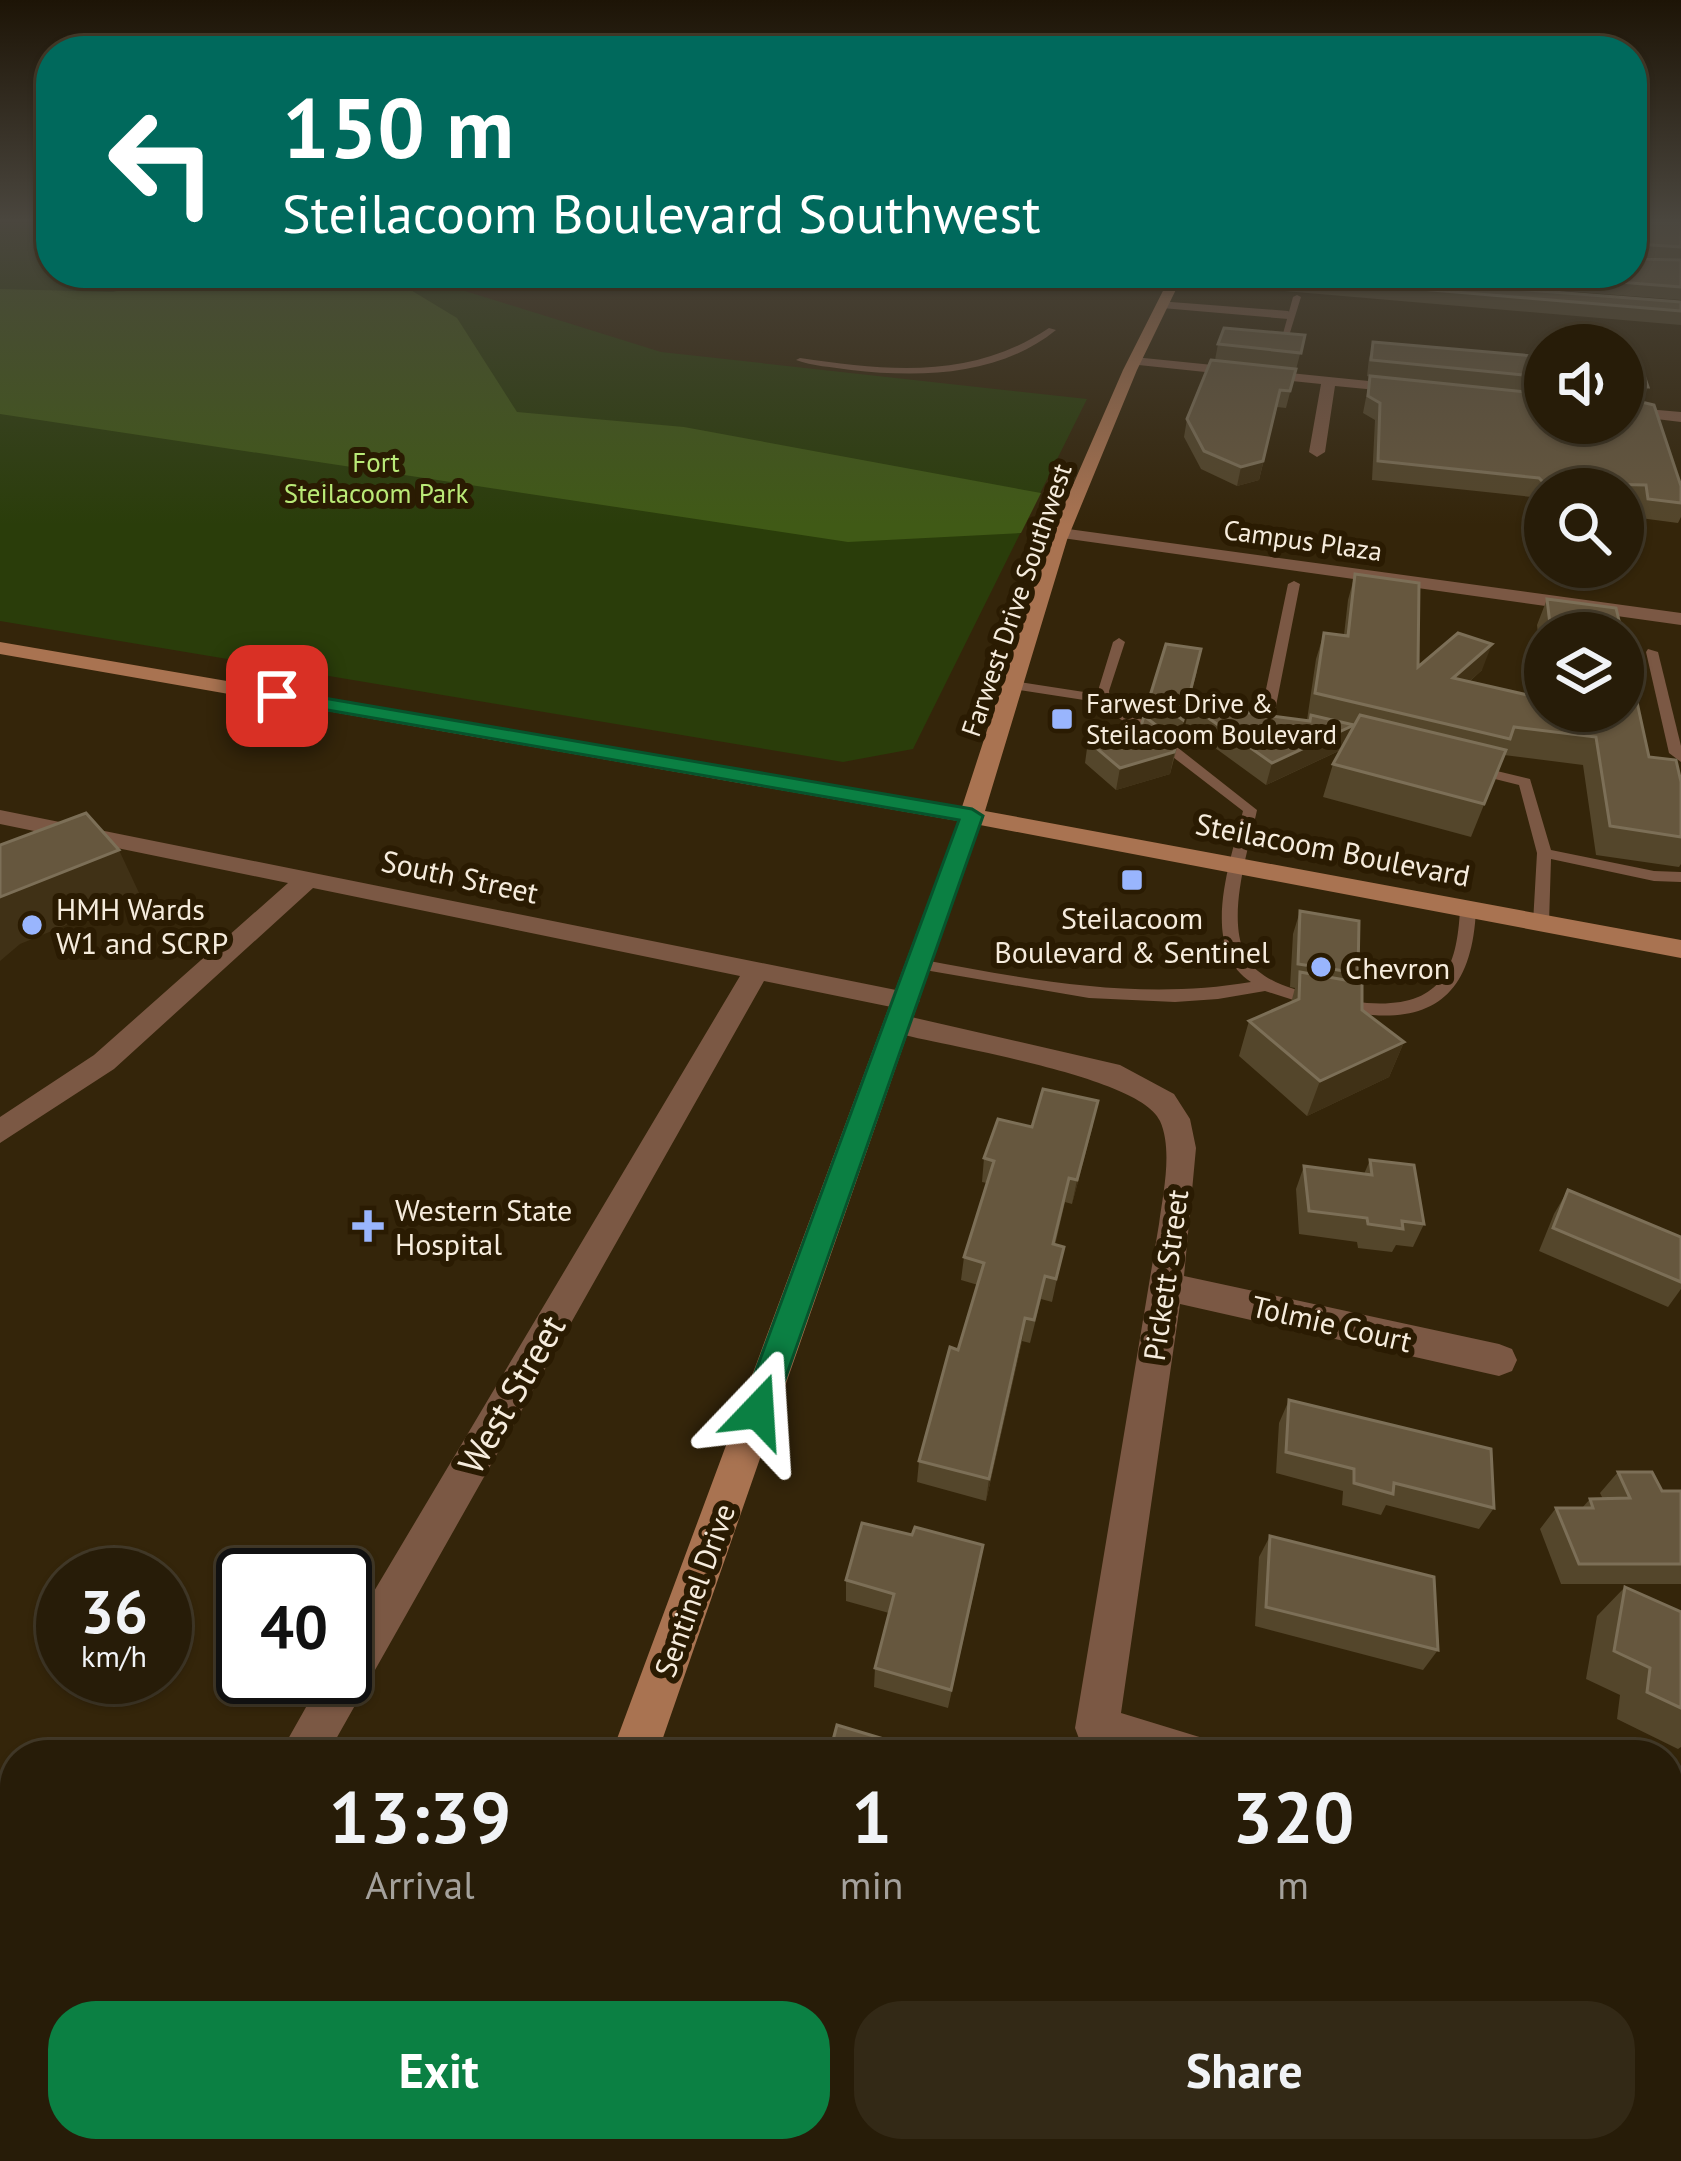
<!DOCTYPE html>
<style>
:root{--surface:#271c08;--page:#332916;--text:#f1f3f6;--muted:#a4a19c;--line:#433a29;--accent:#0b8043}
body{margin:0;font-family:"PT Sans",sans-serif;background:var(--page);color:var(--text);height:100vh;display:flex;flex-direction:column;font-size:45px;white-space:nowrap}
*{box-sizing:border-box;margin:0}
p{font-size:39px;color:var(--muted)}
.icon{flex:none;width:66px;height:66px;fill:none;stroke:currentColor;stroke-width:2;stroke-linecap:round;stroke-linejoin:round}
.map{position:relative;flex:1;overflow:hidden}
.sheet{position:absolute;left:0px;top:1740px;width:1683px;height:423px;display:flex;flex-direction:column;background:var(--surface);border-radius:48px 48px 0 0;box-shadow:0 3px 9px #0004,0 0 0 3px var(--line)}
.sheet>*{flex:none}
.banner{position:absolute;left:36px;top:36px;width:1611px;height:252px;border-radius:48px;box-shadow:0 3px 9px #0004,0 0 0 3px var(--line);background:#00695c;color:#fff;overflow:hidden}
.tools{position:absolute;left:1524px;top:324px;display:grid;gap:24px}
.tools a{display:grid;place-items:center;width:120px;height:120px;border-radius:50%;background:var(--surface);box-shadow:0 3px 9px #0004,0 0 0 3px var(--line);font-size:60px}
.speed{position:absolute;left:36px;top:1548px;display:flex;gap:24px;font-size:60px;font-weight:700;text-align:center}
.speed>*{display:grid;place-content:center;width:156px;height:156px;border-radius:50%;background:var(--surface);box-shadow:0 3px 9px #0004,0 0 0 3px var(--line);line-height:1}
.speed small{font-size:30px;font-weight:400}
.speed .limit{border:6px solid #111;border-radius:18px;background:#fff;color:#111}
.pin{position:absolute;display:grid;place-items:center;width:102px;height:102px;color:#fff;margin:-51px;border-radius:24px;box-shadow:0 6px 18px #0006}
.me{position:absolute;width:132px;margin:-66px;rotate:20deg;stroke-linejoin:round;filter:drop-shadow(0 0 9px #0008)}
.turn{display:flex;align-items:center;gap:42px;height:252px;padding:0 48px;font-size:54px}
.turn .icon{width:156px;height:156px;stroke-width:2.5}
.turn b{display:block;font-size:84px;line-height:102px}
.eta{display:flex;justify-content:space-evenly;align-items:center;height:204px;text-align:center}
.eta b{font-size:72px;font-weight:600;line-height:84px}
.action{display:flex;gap:24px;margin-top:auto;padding:24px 48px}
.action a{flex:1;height:138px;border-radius:48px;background:var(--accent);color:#fff;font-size:48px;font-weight:600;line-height:138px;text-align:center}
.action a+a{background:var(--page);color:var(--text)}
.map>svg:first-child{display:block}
</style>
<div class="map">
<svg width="1681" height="2161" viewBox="0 0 1681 2161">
<rect width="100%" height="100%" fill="#34250a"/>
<path fill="#2a3d0a" d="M0,223H51V273H433L449,286L661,352L1087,399L913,749L843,762L0,621Z"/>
<path fill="#405a16" d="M188,273H395L409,289L457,318L517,412L684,427L1041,493L1021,533L848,542L0,414V289L113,292Z"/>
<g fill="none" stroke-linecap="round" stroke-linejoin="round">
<g fill="#7b5844" fill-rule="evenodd">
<path d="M1297,295L1301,297L1288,339L1281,341L1293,297Z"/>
<path d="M1049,328L1056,330C999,376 921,378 851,370C832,367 812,366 796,360L800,358C888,371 972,380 1049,328Z"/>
<path d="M1294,581L1300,584L1274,716L1291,720L1293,723L1286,727L1260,718L1288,584Z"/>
<path d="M1119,638L1125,642L1109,691L1110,702L1144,721L1257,810C1248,853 1218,938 1258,971C1275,985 1297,990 1318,996L1320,1000L1318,1004L1312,1006L1265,991L1218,999L1175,1002L1089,998L913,968L911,964L919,959C1030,980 1139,1001 1251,982C1198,947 1231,860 1243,811L1134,727L1099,707L1097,702L1013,689L1007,685L1013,681L1097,694L1113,642Z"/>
<path d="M1648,649L1658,652L1681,746V762L1669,753L1646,652Z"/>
<path d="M1476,766L1530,779L1551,850L1654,871L1681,872V882L1654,881L1551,859L1549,923L1541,928L1535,926L1533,923L1537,853L1519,785L1471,773V767Z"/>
<path d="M1468,904L1476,909C1472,1005 1423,1029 1333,1009L1331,1005C1342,997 1353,1002 1367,1003C1438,1008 1457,974 1460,909Z"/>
<path d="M655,2148H687L685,2161H653Z"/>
<path d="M843,2148H899L907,2161H851L848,2159Z"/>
</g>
<g fill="#7b5844" fill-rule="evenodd">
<path d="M1158,301L1288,311L1294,315L1288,319L1162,308Z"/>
<path d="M1134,357L1408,385L1415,389L1408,393L1335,386L1325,452L1317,457L1309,452L1321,384L1129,364Z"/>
<path d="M1623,407L1681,412V422L1623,415Z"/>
<path d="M1061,528L1681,613V625L1055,537V529Z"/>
<path d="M0,810L906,992L920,1001L906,1010L764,981L327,1755H279L323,1677H345V1640L740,976L313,888L114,1069L0,1143V1117L94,1055L288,883L0,824Z"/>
<path d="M898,1014L1120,1065L1174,1094L1190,1119L1196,1148L1184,1276L1499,1344L1512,1349L1517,1360L1512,1371L1499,1376L1180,1304L1121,1713L1206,1739L1213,1755H1113L1081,1744L1075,1728L1159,1224C1163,1193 1173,1150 1160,1121C1140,1075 941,1046 888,1031L884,1024Z"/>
<path d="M45,2148H102L97,2161H40Z"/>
</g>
<g fill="#a97351" fill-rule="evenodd">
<path d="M1172,273H1184L1137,370L1067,540L985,811L1681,940V958L980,825L657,1755H611L958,821L0,654V642L962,807L1049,540L1123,370Z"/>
<path d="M373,2148H431L426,2161H368Z"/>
</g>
</g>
<g fill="#54462b">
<path d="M1632,223H1681V259L1636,257V259L1681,260V300L1450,282L1449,284L1681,302V325L1251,288L1255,273H1632Z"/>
<path d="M1305,335L1286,408L1277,407L1259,480L1237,486L1201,469L1184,437L1187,419L1215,360L1218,344Z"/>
<path d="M1373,342L1545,357V423L1623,365L1648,387L1642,402L1681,486V517L1678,523L1640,518L1638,504L1623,503V489H1545V502H1537L1532,497L1372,480L1375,420L1363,413L1370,377L1367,376L1369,358Z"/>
<path d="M1355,574L1418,667L1482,670L1469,682L1649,757L1681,782V864L1679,867L1596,855L1583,765L1504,755L1471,837L1323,797L1333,764L1341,750L1266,785L1185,726L1190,705L1307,720L1316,659L1324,633L1344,635L1348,600Z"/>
<path d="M1547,599L1622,633H1545V697L1537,625Z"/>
<path d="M1197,671L1170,774L1116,790L1085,763L1088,741L1141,726L1147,717L1150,696Z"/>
<path d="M1300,911L1358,973L1355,982L1362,1010L1404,1042L1389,1077L1307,1116L1239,1056L1249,1021L1291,1003L1295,988L1290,987L1293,934Z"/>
<path d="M1093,1125L1072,1204L1065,1202L1055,1245L1064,1247L1052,1302L1041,1299L1030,1343L1022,1341L986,1501L917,1482L919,1461L958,1350L978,1285L961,1280L964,1257L987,1183L982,1182L984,1158L1032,1127Z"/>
<path d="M1370,1160L1424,1224L1413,1247L1396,1245L1392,1252L1358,1248L1357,1242L1299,1234L1296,1189L1304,1166L1364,1174Z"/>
<path d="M1568,1190L1681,1237V1289L1668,1307L1539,1251L1554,1214Z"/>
<path d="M1289,1400L1494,1508L1479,1529L1386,1505L1381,1515L1342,1505L1343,1491L1276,1473L1279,1423Z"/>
<path d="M1618,1472L1662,1491H1681V1584H1561L1540,1529L1556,1508H1582L1590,1499H1603L1600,1493Z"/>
<path d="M1270,1536L1438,1650L1423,1670L1255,1626L1259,1557Z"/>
<path d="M980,1565L948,1708L874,1687L875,1668L889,1613L846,1601V1580Z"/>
<path d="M1625,1587L1681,1612V1747L1678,1749L1617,1719L1620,1695L1586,1679L1597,1616Z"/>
<path d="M1668,2116L1681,2161H1634L1630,2148H1668Z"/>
<path d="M1360,2148H1458L1459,2161H1400Z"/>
</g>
<g fill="#403116">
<path d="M1280,390L1259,480L1237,486L1241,467Z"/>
<path d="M1492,644L1482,670L1443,705L1453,678Z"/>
<path d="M1354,725L1347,747L1266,785L1272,763Z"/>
<path d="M1177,741L1170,774L1116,790L1120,768Z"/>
<path d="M119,850L140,895L20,944L0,961V897Z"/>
<path d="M1404,1042L1389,1077L1307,1116L1320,1081Z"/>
<path d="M1098,1101L1093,1125L1072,1204L1077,1180Z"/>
<path d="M1025,1318L1022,1341L986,1501L989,1479Z"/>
</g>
<g fill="#66573e" stroke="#7c6f57" stroke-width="3">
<path d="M1632,223H1681V247L1637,244L1632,248L1636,259L1681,260V287L1508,273H1632Z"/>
<path d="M1255,273H1451L1445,281L1449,284L1681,302V311L1254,275Z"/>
<path d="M1224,328L1305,335L1301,353L1218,344Z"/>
<path d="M1373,342L1545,357V377L1371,360Z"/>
<path d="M1211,360L1296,369L1290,391L1280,390L1263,461L1241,467L1204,451L1187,419Z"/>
<path d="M1623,365L1641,366L1648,387L1627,386L1625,398L1654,405L1681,486V503L1648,499L1646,485L1544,483L1539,478L1378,461L1380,403L1368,396L1370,376L1545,394V423H1623Z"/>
<path d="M1355,574L1419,583L1418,667L1458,633L1492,644L1453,678L1545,699V711H1623V638L1649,757L1676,760L1681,782V837L1610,826L1596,737L1514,727L1510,739L1315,693L1324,633L1348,636Z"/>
<path d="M1547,599L1616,608L1622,633H1551Z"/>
<path d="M1166,644L1201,649L1183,720L1150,696Z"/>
<path d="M1190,705L1310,721L1311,715L1354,725L1272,763Z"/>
<path d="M1360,715L1506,750L1484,804L1333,764Z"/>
<path d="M1144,716L1177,741L1174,752L1120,768L1088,741L1141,726Z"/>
<path d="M86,813L119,850L0,897V845Z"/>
<path d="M1300,911L1359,921L1358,973L1298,964Z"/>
<path d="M1300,972L1362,983V1010L1404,1042L1320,1081L1249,1021L1299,999Z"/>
<path d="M1043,1089L1098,1101L1077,1180L1069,1178L1053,1244L1064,1247L1056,1279L1045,1276L1034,1320L1025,1318L989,1479L919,1461L950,1347L958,1350L984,1263L964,1257L994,1161L984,1158L998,1119L1032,1127Z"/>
<path d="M1370,1160L1414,1165L1424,1224L1402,1221L1403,1229L1368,1224L1367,1218L1309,1211L1304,1166L1372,1175Z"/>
<path d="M1568,1190L1681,1237V1282L1553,1228Z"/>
<path d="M1289,1400L1491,1449L1494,1508L1394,1483L1393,1494L1354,1483V1469L1286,1452Z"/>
<path d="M1618,1472H1652L1662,1491H1681V1564H1579L1556,1508H1593L1590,1499L1630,1498Z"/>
<path d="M862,1523L912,1535L915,1527L983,1545L951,1690L875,1668L894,1594L846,1580Z"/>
<path d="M1270,1536L1434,1577L1438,1650L1266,1607Z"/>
<path d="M1625,1587L1681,1612V1708L1647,1692L1650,1668L1614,1651Z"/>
<path d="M837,1725L937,1755H829Z"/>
<path d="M1668,2116L1681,2117V2161H1677L1668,2134Z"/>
<path d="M1403,2148H1458L1459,2161H1443Z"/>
</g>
<linearGradient id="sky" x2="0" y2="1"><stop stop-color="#1d1406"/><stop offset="0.42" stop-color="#4a463e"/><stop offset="1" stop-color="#4a463e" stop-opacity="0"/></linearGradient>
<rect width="1681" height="525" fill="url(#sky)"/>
<path fill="#0b8043" stroke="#07532c" stroke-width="3" d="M277,690L972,809L983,816L770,1422L758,1426L746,1422L741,1411L959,820L270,700L267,696Z"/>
<g fill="#99b5fd" stroke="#2a1b02" stroke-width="4.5">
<rect x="1050" y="707" width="24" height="24" rx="6"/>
<rect x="1120" y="868" width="24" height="24" rx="6"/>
<circle cx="32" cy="925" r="12"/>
<circle cx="1321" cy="967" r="12"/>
<path d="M362 1208h12v12h12v12h-12v12h-12v-12h-12v-12h12z"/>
</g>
<g text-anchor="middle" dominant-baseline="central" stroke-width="12" stroke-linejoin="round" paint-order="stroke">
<g font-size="27" fill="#baea77" stroke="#2a1b02">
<text x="376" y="462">Fort<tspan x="376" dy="31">Steilacoom Park</tspan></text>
</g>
<g font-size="27" fill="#f6ecdd" stroke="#2a1b02">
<text transform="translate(1303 540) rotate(8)">Campus Plaza</text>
<text transform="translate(1016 600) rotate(-71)">Farwest Drive Southwest</text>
</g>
<g font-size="27" fill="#f6ecdd" stroke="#2a1b02" text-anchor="start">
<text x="1086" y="703">Farwest Drive &amp;<tspan x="1086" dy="31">Steilacoom Boulevard</tspan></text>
</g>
<g font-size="30" fill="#f6ecdd" stroke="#2a1b02">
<text transform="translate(1333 849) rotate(11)">Steilacoom Boulevard</text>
<text transform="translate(460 876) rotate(12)">South Street</text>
<text transform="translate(1165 1275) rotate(-82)">Pickett Street</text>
<text transform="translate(1332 1323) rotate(13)">Tolmie Court</text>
<text transform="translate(694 1590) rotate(-70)">Sentinel Drive</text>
</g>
<g font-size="30" fill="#f6ecdd" stroke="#2a1b02" text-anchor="start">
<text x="56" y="908">HMH Wards<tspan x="56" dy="34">W1 and SCRP</tspan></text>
<text x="1132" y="917" text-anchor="middle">Steilacoom<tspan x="1132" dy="34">Boulevard &amp; Sentinel</tspan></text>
<text x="1345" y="967">Chevron</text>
<text x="395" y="1209">Western State<tspan x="395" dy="34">Hospital</tspan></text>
</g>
<g font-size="36" fill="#f6ecdd" stroke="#2a1b02">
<text transform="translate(511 1394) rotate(-60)">West Street</text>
</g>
</g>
</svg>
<div class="tools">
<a><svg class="icon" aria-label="sound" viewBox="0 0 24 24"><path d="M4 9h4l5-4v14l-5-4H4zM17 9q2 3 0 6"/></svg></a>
<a><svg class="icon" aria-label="search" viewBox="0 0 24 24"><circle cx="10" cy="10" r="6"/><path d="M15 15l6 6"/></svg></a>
<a><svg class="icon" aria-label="layers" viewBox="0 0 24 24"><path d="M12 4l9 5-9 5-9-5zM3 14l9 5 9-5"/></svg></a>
</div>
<div class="speed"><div>36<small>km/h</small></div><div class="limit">40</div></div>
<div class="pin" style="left:277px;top:696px;background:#d93025"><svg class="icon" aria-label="arrive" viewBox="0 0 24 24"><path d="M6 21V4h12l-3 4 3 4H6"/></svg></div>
<svg class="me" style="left:758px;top:1411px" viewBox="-20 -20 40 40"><path d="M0-17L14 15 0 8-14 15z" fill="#0b8043" stroke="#fff" stroke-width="4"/></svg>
<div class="banner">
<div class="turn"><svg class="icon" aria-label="left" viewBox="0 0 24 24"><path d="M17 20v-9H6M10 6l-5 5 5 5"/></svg><div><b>150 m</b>Steilacoom Boulevard Southwest</div></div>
</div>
<section class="sheet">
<div class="eta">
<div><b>13:39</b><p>Arrival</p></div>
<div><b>1</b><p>min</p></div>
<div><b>320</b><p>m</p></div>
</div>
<div class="action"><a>Exit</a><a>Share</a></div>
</section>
</div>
